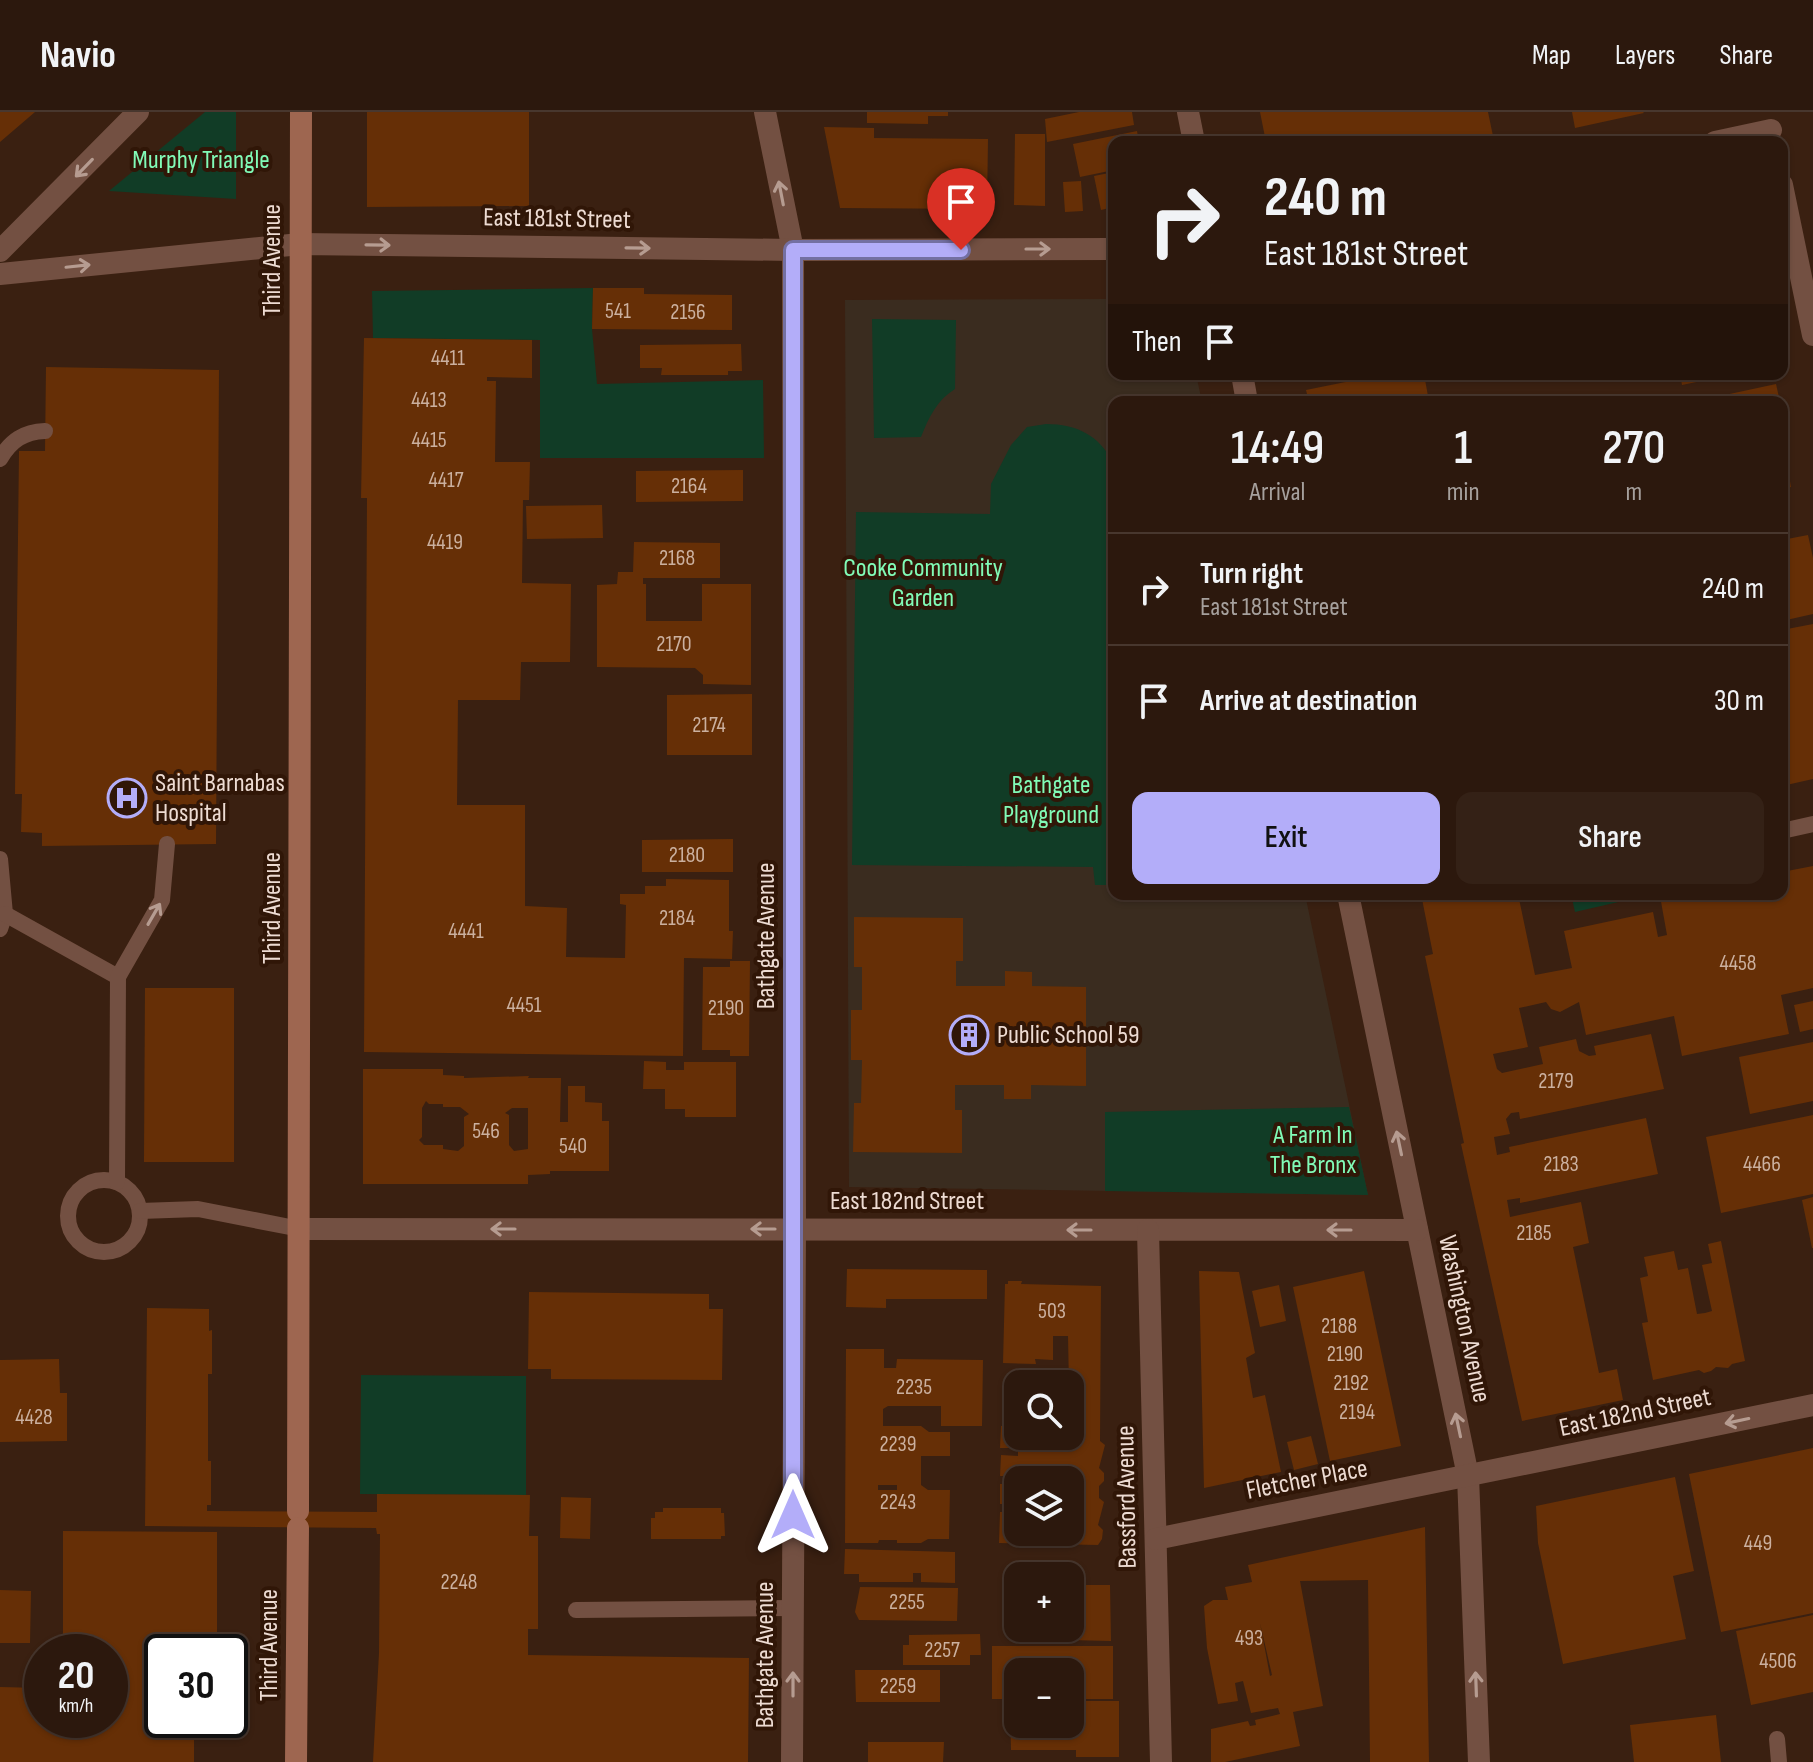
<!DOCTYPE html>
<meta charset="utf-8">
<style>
:root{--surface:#2c180d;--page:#342116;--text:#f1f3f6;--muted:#a6a09d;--line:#48372e;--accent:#b3adf9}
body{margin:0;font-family:"Sofia Sans Condensed",sans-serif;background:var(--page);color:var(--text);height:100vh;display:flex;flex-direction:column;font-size:30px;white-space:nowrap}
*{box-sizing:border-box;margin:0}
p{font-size:26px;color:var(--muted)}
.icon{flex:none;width:44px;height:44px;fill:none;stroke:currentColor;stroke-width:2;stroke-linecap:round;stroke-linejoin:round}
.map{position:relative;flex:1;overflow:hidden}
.details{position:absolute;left:1108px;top:284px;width:680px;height:504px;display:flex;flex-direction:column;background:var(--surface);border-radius:16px;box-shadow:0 2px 6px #0004,0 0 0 2px var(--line)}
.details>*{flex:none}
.hud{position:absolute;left:1108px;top:24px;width:680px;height:244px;border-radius:16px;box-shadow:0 2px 6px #0004,0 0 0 2px var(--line);background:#2c180d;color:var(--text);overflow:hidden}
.buttons{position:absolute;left:1004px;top:1258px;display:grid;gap:16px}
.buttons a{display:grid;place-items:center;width:80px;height:80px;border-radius:16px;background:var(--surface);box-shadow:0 2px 6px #0004,0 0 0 2px var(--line);font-size:40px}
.speed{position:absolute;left:24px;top:1522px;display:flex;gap:16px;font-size:40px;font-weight:700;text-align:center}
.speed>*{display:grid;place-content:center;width:104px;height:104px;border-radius:50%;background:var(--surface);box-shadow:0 2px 6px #0004,0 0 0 2px var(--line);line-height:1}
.speed small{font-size:20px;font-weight:400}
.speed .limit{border:4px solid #111;border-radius:12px;background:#fff;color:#111}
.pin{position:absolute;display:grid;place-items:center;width:68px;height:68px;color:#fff;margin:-82px -34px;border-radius:50% 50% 50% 0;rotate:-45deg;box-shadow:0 0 8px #0007}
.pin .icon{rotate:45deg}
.me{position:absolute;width:88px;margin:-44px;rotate:0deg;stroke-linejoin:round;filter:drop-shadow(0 0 6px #0008)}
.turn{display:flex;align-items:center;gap:28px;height:168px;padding:0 24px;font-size:36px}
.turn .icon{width:104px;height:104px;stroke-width:2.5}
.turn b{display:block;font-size:56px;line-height:68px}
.then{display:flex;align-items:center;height:76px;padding:0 24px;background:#0003;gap:16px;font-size:30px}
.eta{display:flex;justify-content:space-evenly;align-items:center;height:136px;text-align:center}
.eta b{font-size:48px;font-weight:600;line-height:56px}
.cta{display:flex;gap:16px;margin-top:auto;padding:16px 24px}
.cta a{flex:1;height:92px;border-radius:16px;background:var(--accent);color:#111;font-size:32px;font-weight:600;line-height:92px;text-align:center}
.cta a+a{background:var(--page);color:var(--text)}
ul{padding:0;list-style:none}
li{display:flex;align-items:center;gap:24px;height:112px;padding:0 24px;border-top:2px solid var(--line)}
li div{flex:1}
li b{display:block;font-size:30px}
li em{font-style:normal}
header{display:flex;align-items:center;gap:48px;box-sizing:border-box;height:112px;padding:0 40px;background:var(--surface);border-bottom:2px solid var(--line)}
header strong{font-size:38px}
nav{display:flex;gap:44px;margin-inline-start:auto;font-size:28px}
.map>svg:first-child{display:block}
</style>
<header>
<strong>Navio</strong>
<nav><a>Map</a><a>Layers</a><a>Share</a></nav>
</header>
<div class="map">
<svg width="1813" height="1650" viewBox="0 0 1813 1650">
<rect width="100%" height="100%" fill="#3a2011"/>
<path fill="#3a2c1f" d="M1114,187V262H1196L1202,290H1114V782H1305L1368,1083L849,1075L845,188Z"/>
<g fill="#113c26">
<path d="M205,0H236V87L109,79Z"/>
<path d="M593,176L592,217L597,272L763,268L764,346H540V228L373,226L372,179Z"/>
<path d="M872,207L956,208L955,277C937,288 929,305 921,325L874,326Z"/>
<path d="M1046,312C1077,312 1099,323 1114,352V773H1095L1093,755L852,753L856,400L990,402L991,372L1011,333L1027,315Z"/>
<path d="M1571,782H1639L1640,785L1575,800Z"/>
<path d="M1349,995L1368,1083L1105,1079V1000Z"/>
<path d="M361,1263L526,1264V1383L360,1382Z"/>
</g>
<g fill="#662f06" fill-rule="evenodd">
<path d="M0,0H35L0,30Z"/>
<path d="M367,0H529V94L367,95Z"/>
<path d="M867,0H948V4H928V12L867,11Z"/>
<path d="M1079,0H1132L1134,13L1047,30L1045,7Z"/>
<path d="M1260,0H1488L1493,24L1466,30H1266Z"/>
<path d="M1572,0H1643L1644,1L1575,16Z"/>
<path d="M824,15L874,16V26L988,27L987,97L840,96Z"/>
<path d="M1137,19L1139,30H1114V58L1080,65L1073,32Z"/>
<path d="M1015,22H1045V94L1014,93Z"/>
<path d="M1114,60V95L1101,98L1094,64Z"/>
<path d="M1081,69L1083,99L1065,100L1063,70Z"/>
<path d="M593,176H644V182L732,183V218L592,217Z"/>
<path d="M364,226L532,228V266L487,265V269H496L495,350H530L529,388H523L522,471L571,472L570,550H521L520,588H458L457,693H525V794L567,796L566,845L625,846L626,793L620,792V782H645V774H666V767L729,768V819H733L732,847L684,846L683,944L364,940L367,386H361Z"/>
<path d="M741,232L742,259H728V263H661L662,256H640V233Z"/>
<path d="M46,255L219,258L216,732L42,734V721L21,720L22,682H15L19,339H45Z"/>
<path d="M1300,262H1329L1330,263L1302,269Z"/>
<path d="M1385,262H1424L1428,284L1416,287L1417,290H1309L1306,278Z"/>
<path d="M1680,262H1731V263L1682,273Z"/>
<path d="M1776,272L1780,290H1697V289Z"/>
<path d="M1782,306L1789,333L1782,334Z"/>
<path d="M1782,347H1786L1791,375L1782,377Z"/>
<path d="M743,358V389L636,390V359Z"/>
<path d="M602,393L603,426L527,427L526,394Z"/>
<path d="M1808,423L1813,446V502L1782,509V428Z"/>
<path d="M634,430L720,431V466H643V472H646V509H702V472H751V573L703,572V563L695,556L597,555V473L617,472L618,460H633Z"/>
<path d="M1813,512V667L1782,674V518Z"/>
<path d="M752,582V643H667V583Z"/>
<path d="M733,727V760H642V728Z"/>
<path d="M1813,754V876L1781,883L1789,922L1682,944L1674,904L1586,923L1579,890L1560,900L1551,897L1546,890L1519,896L1528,935L1493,942L1497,957L1502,961L1543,952L1539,935L1576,927L1579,939L1589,944L1596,943L1594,934L1651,922L1664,977L1520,1007L1519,1000L1511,1001L1506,1007L1510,1022L1494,1025L1497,1043L1510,1040L1509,1035L1646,1006L1658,1062L1520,1091V1086L1507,1088L1510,1105L1581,1090L1589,1131L1573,1135L1599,1261L1617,1257L1623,1288L1522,1309L1461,1032L1464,1031L1425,844L1433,842L1421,782H1518L1535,863L1572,856L1564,819L1653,800L1658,825L1667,823L1660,784L1672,782H1782V760Z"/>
<path d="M854,805L963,806V849H956V874H1005V859L1032,860V874L1086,875V974L1031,973V987H1004V973H955V998H962V1041L853,1040L854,991H861L862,948H851V898H862V855H854Z"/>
<path d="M730,849H750L749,944H730V938H702L703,855H730Z"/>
<path d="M145,876H234V1050H144Z"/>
<path d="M1813,889V917L1800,920L1794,893Z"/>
<path d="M1813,930V989L1750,1002L1739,945Z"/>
<path d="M644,949L666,950V958H684V950H736V1005H685V997H665V977H643Z"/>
<path d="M363,957H443V963L464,964V966L529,964L528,966H561L560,1010H568V974H585V990L602,991V1009H609V1059H550V1062L528,1063V1072H363ZM426,989L429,992H443V995H460L469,1002L464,1005V1034L458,1039L443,1037V1033H424L419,1028L422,1025V996ZM512,996H528V1037L514,1039L509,1033V1003L505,1001Z"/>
<path d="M1813,1003V1082L1721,1101L1706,1025Z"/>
<path d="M1813,1085V1136H1812L1802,1088Z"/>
<path d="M1721,1129L1745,1249L1732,1252L1728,1256L1716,1255L1711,1259L1704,1261L1699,1258L1653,1268L1642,1211L1648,1210L1640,1166L1648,1164L1644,1145L1674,1139L1678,1158L1688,1156L1697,1202L1705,1201L1712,1199L1702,1153L1712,1151L1708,1132Z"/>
<path d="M847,1157L987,1158V1187H886V1196L846,1195Z"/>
<path d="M1199,1159L1239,1160L1255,1241L1246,1246L1253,1286L1265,1283L1281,1360L1204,1376Z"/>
<path d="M1364,1159L1401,1334L1330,1349L1293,1175Z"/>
<path d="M1008,1169H1022L1021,1172L1101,1174L1100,1329L1105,1333L1099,1356L1104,1361V1369L1099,1374V1386L1104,1390L1098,1413L1103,1418L1102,1427L1098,1433L1049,1432L1043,1429L1039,1432L999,1431L1000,1400H1018V1420H1070V1368H1018V1364H1000L1001,1343L1018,1344V1336H1000L1001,1314H1018V1324H1070L1068,1224H1053V1248L1035,1247L1036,1252L1003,1251L1005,1172H1008Z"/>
<path d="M1279,1173L1286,1209L1260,1215L1252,1179Z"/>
<path d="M529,1180L709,1182V1197H723L722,1268L551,1267V1257H528Z"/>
<path d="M147,1196L209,1197V1219L212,1218V1262H208V1349H211V1393H207V1399L377,1400V1382L530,1383L529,1424H538V1517H528V1543L749,1546L748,1650H373L379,1541L380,1422H377L376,1416L145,1414Z"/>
<path d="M846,1237H884V1256H896L897,1247L983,1248L982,1314H941V1294H888L883,1297V1314H921L929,1320H950V1344H921V1373L928,1378H950L949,1427H928L921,1431H897V1428H879L878,1431H845ZM878,1373H897V1378H878Z"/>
<path d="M59,1247L60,1281H67V1329L0,1330V1248Z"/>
<path d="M1311,1324L1318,1352L1294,1358L1287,1330Z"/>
<path d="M1813,1336V1501L1721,1520L1689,1362Z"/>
<path d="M1675,1365L1694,1459L1673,1464L1686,1527L1563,1552L1538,1431L1536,1394Z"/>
<rect x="1000" y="1372" width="18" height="20"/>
<path d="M561,1385L591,1386L590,1427L560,1426Z"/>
<path d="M663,1396H721V1401H724L725,1424H721V1427H651V1406H655V1400H663Z"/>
<path d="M1425,1415L1429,1650H1370L1368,1468L1300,1469L1323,1594L1293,1600L1300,1634L1225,1650H1211V1617L1248,1609L1250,1614L1256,1613L1255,1608L1280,1602L1278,1596L1251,1601L1243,1569L1235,1571L1238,1589L1218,1592L1207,1536L1204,1494L1213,1488H1228L1225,1475L1252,1470L1248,1453ZM1260,1511L1272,1563L1270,1564Z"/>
<path d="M63,1419L217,1420V1536L212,1535V1540H162V1608H194V1650H0V1575L42,1576V1608H110V1540H63Z"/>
<path d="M845,1437L955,1440V1471L921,1470V1461H913V1470H859V1462H844Z"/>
<path d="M1070,1473H1110L1111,1529L1068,1528V1521H1010V1480H1018V1516H1070Z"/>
<path d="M860,1475L958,1476L957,1509L859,1508L855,1500Z"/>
<path d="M0,1478L31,1479L30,1531H0Z"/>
<path d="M1813,1503V1580L1751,1593L1736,1519Z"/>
<path d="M980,1522L981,1543H970V1553H903V1533H909V1523Z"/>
<path d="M992,1534H1113V1587H1070V1560H1018V1587H992Z"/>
<path d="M855,1558H940V1590H856Z"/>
<path d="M1070,1589H1119V1645H1076V1638H1011L1010,1597H1018V1612H1070Z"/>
<path d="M1716,1603L1721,1650H1634L1630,1613Z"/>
<path d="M868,1630H944L943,1650H868Z"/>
</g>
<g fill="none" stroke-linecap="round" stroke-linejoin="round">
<g stroke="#735042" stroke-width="16">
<path d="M0,347C11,328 24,320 45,319"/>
<path d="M1782,719L1813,712"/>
<path d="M0,747L5,802L0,817"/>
<path d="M5,802L118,865"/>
<circle cx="104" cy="1104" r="36"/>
<path d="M117,1070L118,865L162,788L167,732"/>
<path d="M140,1099L198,1097L300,1117"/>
<path d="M576,1498L793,1496"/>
<path d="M1777,1627L1779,1650"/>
</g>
<g stroke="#735042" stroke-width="22">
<path d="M765,0L793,138L795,1117L792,1650"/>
<path d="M1188,0L1194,30"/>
<path d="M1715,30L1771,18"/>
<path d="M1782,73L1813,223"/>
<path d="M0,139L138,0"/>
<path d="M0,162L300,132L793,138L1114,137"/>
<path d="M1242,262L1247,290"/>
<path d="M1348,782L1468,1364L1479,1650"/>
<path d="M300,1117L1417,1118"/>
<path d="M1148,1118L1161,1650"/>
<path d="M1156,1427L1813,1293"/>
</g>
<g stroke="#9e6650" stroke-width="22">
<path d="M298,1399L301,0"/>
<path d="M296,1650L298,1416"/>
</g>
</g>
<defs><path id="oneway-shaft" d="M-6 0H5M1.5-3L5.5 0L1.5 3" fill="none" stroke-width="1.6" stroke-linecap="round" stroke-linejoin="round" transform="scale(2)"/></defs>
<g stroke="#b69c91">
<use href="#oneway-shaft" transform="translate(84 56) rotate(134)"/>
<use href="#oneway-shaft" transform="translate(781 81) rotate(-101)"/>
<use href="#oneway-shaft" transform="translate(378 133) rotate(1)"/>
<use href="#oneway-shaft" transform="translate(638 136) rotate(1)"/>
<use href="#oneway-shaft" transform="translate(1038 137)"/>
<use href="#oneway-shaft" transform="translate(78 154) rotate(-6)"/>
<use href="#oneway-shaft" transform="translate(154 802) rotate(-60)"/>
<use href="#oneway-shaft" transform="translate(1399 1031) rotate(-102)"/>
<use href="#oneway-shaft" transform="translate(503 1117) rotate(-180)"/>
<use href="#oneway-shaft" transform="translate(763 1117) rotate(180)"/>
<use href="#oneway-shaft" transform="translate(1079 1118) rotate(-180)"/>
<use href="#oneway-shaft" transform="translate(1339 1118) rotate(180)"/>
<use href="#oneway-shaft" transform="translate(1737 1309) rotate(168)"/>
<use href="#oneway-shaft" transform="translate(1458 1313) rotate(-102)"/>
<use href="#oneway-shaft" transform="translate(793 1572) rotate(-90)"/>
<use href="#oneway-shaft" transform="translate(1476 1572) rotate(-92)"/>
</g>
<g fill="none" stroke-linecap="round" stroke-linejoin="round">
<defs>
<path id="route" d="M793,1403V138H961"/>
</defs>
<use href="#route" stroke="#7470a2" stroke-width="20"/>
<use href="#route" stroke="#b3adf9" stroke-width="14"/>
</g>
<defs>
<symbol id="hospital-ring" viewBox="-11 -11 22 22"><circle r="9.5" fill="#301607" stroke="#b3adf9" stroke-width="1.5"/><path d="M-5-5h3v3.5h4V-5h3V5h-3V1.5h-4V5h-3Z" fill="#b3adf9"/></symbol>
<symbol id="building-ring" viewBox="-11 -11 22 22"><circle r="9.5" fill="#301607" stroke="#b3adf9" stroke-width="1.5"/><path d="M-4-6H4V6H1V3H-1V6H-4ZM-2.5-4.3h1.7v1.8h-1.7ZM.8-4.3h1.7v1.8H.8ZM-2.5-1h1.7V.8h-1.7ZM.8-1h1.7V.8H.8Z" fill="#b3adf9"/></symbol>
</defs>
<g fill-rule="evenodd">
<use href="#hospital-ring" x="105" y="664" width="44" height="44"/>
<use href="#building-ring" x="947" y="901" width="44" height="44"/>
</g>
<g text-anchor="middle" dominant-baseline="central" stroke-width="8" stroke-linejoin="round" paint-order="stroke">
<g font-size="22" fill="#cbb09f">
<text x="618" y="199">541</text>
<text x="688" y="200">2156</text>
<text x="448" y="246">4411</text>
<text x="429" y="288">4413</text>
<text x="429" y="328">4415</text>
<text x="446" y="368">4417</text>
<text x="689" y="374">2164</text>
<text x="445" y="430">4419</text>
<text x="677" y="446">2168</text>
<text x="674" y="532">2170</text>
<text x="709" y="613">2174</text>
<text x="687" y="743">2180</text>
<text x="677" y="806">2184</text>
<text x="466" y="819">4441</text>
<text x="1738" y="851">4458</text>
<text x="524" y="893">4451</text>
<text x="726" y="896">2190</text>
<text x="1556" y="969">2179</text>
<text x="486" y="1019">546</text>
<text x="573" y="1034">540</text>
<text x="1561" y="1052">2183</text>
<text x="1762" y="1052">4466</text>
<text x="1534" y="1121">2185</text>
<text x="1052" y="1199">503</text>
<text x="1339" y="1214">2188</text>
<text x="1345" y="1242">2190</text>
<text x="1351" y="1271">2192</text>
<text x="914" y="1275">2235</text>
<text x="1357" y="1300">2194</text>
<text x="34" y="1305">4428</text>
<text x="898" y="1332">2239</text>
<text x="898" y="1390">2243</text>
<text x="1758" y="1431">449</text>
<text x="459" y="1470">2248</text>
<text x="907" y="1490">2255</text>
<text x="1249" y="1526">493</text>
<text x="942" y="1538">2257</text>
<text x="1778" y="1549">4506</text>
<text x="898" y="1574">2259</text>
</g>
<g font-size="26" fill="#81fbb7" stroke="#301607">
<text x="201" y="48">Murphy Triangle</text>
<text x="923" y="456">Cooke Community<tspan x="923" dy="30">Garden</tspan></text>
<text x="1051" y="673">Bathgate<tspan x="1051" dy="30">Playground</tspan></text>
<text x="1313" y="1023">A Farm In<tspan x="1313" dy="30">The Bronx</tspan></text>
</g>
<g font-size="26" fill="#eddbd2" stroke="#301607">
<text transform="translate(557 107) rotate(1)">East 181st Street</text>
<text transform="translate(272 148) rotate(-90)">Third Avenue</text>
<text transform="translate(272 796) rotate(-90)">Third Avenue</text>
<text transform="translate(766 824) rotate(-90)">Bathgate Avenue</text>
<text x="907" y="1089">East 182nd Street</text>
<text transform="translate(1464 1207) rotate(78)">Washington Avenue</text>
<text transform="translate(1635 1301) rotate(-12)">East 182nd Street</text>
<text transform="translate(1307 1368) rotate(-11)">Fletcher Place</text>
<text transform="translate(1127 1385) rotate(-91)">Bassford Avenue</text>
<text transform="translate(269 1533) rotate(-90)">Third Avenue</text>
<text transform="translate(765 1543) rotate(-90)">Bathgate Avenue</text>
</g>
<g font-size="26" fill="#eddbd2" stroke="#301607" text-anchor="start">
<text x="155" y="671">Saint Barnabas<tspan x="155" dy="30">Hospital</tspan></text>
<text x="997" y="923">Public School 59</text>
</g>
</g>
</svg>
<div class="buttons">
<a><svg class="icon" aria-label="search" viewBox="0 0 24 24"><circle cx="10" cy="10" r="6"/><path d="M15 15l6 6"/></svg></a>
<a><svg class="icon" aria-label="layers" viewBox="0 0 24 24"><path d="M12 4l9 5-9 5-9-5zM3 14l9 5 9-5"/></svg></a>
<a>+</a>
<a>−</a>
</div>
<div class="speed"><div>20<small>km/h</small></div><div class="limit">30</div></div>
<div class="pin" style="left:961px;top:138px;background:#d93025"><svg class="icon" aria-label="arrive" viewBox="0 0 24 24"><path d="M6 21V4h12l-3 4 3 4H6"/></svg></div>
<svg class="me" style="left:793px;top:1403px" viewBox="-20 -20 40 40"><path d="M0-17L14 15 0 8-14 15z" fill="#b3adf9" stroke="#fff" stroke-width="4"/></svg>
<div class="hud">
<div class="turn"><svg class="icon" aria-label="right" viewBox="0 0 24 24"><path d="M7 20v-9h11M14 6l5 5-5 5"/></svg><div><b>240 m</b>East 181st Street</div></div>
<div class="then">Then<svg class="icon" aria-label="arrive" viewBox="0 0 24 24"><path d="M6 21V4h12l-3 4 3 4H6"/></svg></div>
</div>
<section class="details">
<div class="eta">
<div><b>14:49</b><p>Arrival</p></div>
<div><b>1</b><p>min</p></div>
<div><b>270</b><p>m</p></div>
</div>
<ul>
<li><svg class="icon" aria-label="right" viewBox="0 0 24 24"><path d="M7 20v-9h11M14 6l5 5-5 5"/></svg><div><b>Turn right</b><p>East 181st Street</p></div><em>240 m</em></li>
<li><svg class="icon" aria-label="arrive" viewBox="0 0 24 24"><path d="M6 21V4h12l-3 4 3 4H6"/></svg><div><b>Arrive at destination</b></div><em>30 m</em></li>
</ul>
<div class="cta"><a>Exit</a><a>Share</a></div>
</section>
</div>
